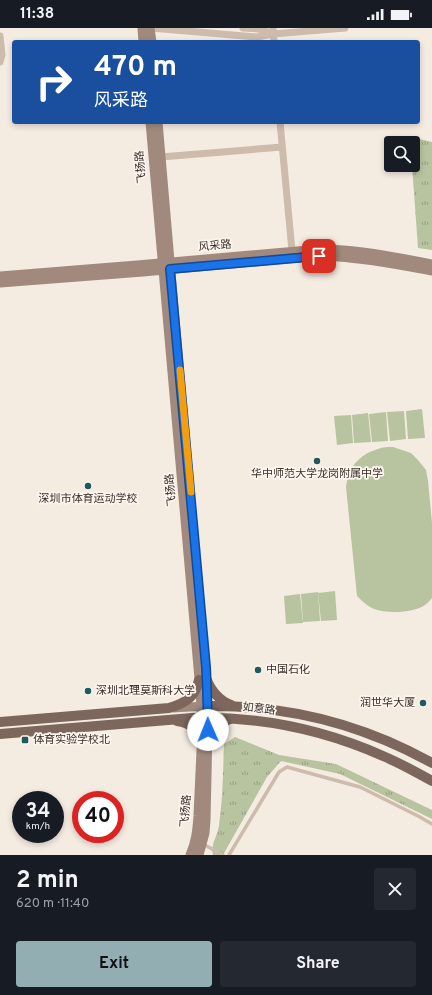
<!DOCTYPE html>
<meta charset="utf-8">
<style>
:root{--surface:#171b24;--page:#242831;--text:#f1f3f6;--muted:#9ea1a6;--accent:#92aeb2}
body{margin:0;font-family:Overpass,"Noto Sans SC",sans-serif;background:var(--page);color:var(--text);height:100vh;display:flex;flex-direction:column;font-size:15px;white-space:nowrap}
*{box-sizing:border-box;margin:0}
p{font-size:13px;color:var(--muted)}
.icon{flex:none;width:22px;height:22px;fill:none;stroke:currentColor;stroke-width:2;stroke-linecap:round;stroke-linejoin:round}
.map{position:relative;height:827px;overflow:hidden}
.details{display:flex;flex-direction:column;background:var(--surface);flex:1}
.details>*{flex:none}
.guide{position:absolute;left:12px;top:12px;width:408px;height:84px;border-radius:4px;box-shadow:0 2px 6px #0003;background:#1a4fa0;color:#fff;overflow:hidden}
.buttons{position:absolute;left:384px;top:108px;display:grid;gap:8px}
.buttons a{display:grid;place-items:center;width:36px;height:36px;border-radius:4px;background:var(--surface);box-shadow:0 2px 6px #0003;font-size:20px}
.speed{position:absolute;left:12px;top:763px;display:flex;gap:8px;font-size:20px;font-weight:700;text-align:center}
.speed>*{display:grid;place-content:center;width:52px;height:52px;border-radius:50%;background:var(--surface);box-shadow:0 2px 6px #0003;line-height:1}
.speed small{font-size:10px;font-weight:400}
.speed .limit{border:6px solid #d22;background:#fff;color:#111}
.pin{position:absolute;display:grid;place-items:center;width:34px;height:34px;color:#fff;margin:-17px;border-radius:8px;box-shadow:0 2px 6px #0006}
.me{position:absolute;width:44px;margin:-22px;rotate:359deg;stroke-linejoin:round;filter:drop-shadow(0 0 3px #0008)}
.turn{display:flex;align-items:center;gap:14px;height:84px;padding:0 16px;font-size:18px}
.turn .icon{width:52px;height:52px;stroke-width:2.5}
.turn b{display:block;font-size:28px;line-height:34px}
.round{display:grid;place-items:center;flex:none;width:42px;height:42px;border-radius:4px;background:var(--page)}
.overview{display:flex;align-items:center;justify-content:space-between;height:68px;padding:0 16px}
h1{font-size:24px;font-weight:700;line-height:30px}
.button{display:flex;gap:8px;margin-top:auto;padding:8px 16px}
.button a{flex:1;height:46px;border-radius:4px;background:var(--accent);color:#111;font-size:16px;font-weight:700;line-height:46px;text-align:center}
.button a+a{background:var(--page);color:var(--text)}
.status{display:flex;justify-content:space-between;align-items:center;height:28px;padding:0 20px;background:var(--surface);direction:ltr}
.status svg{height:11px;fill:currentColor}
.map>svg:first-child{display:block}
</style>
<div class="status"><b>11:38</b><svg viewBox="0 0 49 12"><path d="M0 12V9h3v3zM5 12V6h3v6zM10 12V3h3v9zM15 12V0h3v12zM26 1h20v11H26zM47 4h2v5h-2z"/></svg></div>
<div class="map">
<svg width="432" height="827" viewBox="0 0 432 827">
<defs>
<pattern id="grass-tufts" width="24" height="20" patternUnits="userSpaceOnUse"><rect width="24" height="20" fill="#b8c4a0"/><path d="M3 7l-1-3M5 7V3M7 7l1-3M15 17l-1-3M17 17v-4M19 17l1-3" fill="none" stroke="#97a083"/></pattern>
</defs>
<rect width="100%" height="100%" fill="#f4ebe1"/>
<g fill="url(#grass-tufts)">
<path d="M410,109L432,114V222L418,220L412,137H413V115H411Z"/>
<path d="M235,709L279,727L336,736L432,782V791L340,746L281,733L267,749L223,827H213C210,817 218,807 219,797C223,770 223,743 224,716Z"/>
</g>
<g fill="#b8c4a0">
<path d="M422,381L425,410L408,411L406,383Z"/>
<path d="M404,383L406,411L390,413L387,384Z"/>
<path d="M386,384L388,413L372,414L369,386Z"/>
<path d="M368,385L371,414L354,415L352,387Z"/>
<path d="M351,387L353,415L337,417L334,388Z"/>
<path d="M393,419L411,425L418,432L426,442L428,453L432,495V570C430,572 428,575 425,577C414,585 387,586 374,581C367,578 362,573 357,568L346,459C349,439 358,427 378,421C382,419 388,419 393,419Z"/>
<path d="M335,563L337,592L321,593L318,565Z"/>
<path d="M318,564L320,593L303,594L301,566Z"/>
<path d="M300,566L303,595L286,596L284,568Z"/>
</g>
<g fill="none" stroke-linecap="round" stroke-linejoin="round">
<g stroke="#cdbbac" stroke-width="3.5">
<path d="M203,816L223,827"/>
<path d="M229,827L279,744L287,739L360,759L418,788L432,796"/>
</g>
<g stroke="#cdbbac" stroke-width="7">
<path d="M151,0L257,9L273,6L345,0"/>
<path d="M243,0L258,1L271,5"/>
<path d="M273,0L274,14"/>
<path d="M0,8L2,27L0,34"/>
<path d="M280,94L292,223"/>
<path d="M161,129L282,119"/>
</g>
<g stroke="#a18a7d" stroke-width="9">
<path d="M142,0L143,14"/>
<path d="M150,0L152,14"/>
<path d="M150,94L200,662L202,701L198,788C197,801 196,814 190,827"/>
<path d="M158,94L207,662L208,702L206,792L205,805L199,827"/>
<path d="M0,248L137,237L320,221C358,221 395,229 432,236"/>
<path d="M0,255L143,244L319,228C358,229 394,236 432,243"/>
<path d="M173,680L206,678"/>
</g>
<g stroke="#7d675c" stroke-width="10">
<path d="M206,650C211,663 218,672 231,677"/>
<path d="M208,678C288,677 362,696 432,735"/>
<path d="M177,693C191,695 199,702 201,716"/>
<path d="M0,694L169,680C186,675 195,669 199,652"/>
<path d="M0,706L192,690C258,688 322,701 383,728C400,735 416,744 432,753"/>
<path d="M208,715C211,703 218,695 230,691"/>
</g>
</g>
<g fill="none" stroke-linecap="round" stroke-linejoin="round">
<defs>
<path id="route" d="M208,702L207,662L206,639L170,241L319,228"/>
</defs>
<use href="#route" stroke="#114b97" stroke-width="10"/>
<use href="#route" stroke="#1a73e8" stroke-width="7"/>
<path stroke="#f59e0b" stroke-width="7" d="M180,342L191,464"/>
</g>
<g fill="#1f5a5e" stroke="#fbf5ee" stroke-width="1.5">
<circle cx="317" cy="433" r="4"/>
<circle cx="88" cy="458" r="4"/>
<circle cx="258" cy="642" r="4"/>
<circle cx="88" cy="663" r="4"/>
<circle cx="423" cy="675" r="4"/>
<rect x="21" y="708" width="8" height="8" rx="2"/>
</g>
<g text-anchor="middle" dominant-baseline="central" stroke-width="3.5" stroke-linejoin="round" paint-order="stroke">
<g font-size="11" fill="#3b302b" stroke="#fbf5ee">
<text transform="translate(141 139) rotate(-95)">飞扬路</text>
<text transform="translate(215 218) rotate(-5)">风采路</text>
<text transform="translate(171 462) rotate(-95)">飞扬路</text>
<text transform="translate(259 681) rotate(7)">如意路</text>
<text transform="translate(186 783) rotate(-86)">飞扬路</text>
</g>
<g font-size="11" fill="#3b302b" stroke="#fbf5ee" text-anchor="start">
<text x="317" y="446" text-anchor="middle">华中师范大学龙岗附属中学</text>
<text x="88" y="471" text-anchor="middle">深圳市体育运动学校</text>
<text x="266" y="642">中国石化</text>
<text x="96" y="663">深圳北理莫斯科大学</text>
<text x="415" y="675" text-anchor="end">润世华大厦</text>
<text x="33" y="712">体育实验学校北</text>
</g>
</g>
</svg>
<div class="buttons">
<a><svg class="icon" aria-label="search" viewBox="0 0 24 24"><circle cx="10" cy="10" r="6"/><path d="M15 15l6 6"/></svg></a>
</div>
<div class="speed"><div>34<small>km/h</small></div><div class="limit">40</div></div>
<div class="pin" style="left:319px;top:228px;background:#d93025"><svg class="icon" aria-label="arrive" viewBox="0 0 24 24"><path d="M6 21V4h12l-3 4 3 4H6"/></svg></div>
<svg class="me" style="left:208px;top:702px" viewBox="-20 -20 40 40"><circle r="19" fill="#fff"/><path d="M0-13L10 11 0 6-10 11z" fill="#1a73e8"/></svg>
<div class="guide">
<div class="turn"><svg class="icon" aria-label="right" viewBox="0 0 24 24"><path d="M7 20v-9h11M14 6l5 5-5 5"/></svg><div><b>470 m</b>风采路</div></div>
</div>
</div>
<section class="details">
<div class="overview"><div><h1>2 min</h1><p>620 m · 11:40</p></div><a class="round"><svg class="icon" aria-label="close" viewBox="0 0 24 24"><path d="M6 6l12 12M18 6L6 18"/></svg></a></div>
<div class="button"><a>Exit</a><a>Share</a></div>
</section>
